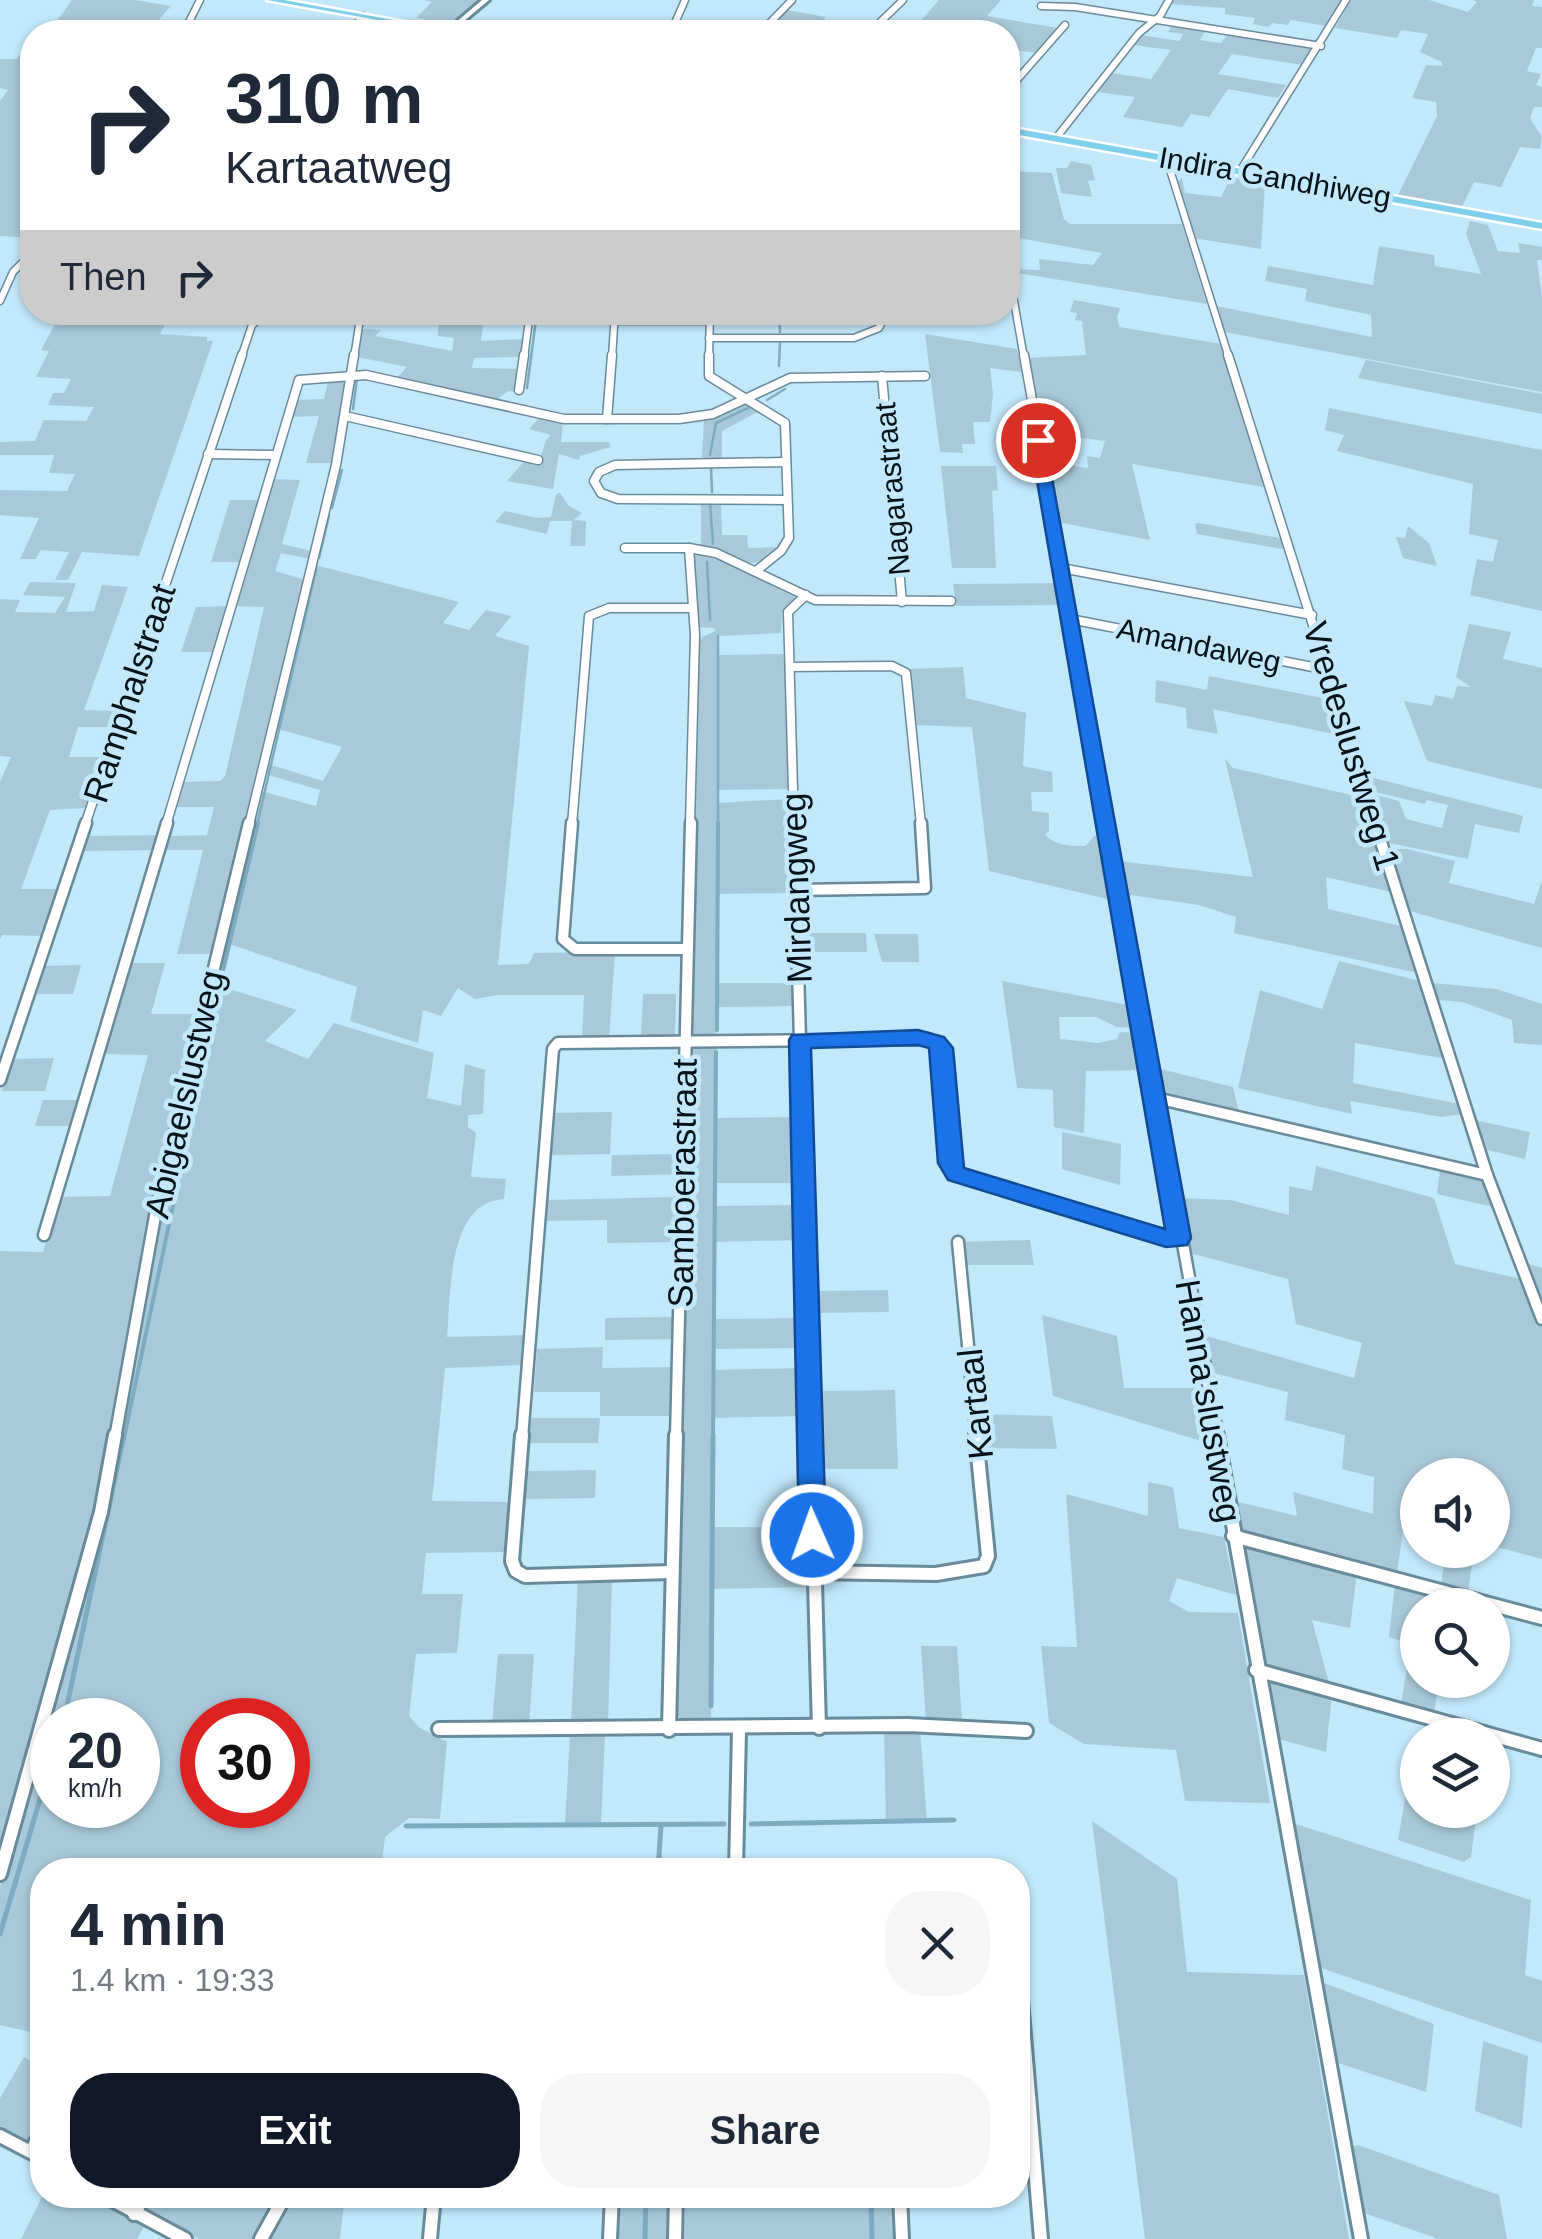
<!DOCTYPE html>
<meta charset="utf-8">
<style>
:root{--surface:#fff;--page:#f6f6f7;--text:#1f2937;--muted:#747a83;--accent:#111827}
body{margin:0;font-family:Arial,sans-serif;background:var(--page);color:var(--text);height:100vh;display:flex;flex-direction:column;font-size:38px;white-space:nowrap}
*{box-sizing:border-box;margin:0}
p{font-size:32px;color:var(--muted)}
.icon{flex:none;width:55px;height:55px;fill:none;stroke:currentColor;stroke-width:2;stroke-linecap:round;stroke-linejoin:round}
.map{position:relative;flex:1;overflow:hidden}
.side{position:absolute;left:30px;top:1858px;width:1000px;height:350px;display:flex;flex-direction:column;background:var(--surface);border-radius:40px;box-shadow:0 2px 8px #0004}
.side>*{flex:none}
.hud{position:absolute;left:20px;top:20px;width:1000px;height:305px;border-radius:40px;box-shadow:0 2px 8px #0004;background:#fff;color:var(--text);overflow:hidden}
.buttons{position:absolute;left:1400px;top:1458px;display:grid;gap:20px}
.buttons a{display:grid;place-items:center;width:110px;height:110px;border-radius:50%;background:var(--surface);box-shadow:0 2px 8px #0004;font-size:50px}
.speed{position:absolute;left:30px;top:1698px;display:flex;gap:20px;font-size:50px;font-weight:700;text-align:center}
.speed>*{display:grid;place-content:center;width:130px;height:130px;border-radius:50%;background:var(--surface);box-shadow:0 2px 8px #0004;line-height:1}
.speed small{font-size:25px;font-weight:400}
.speed .limit{border:15px solid #d22;background:#fff;color:#111}
.pin{position:absolute;display:grid;place-items:center;width:85px;height:85px;color:#fff;margin:-42px;border:5px solid #fff;border-radius:50%;box-shadow:0 2px 10px #0007}
.me{position:absolute;width:110px;margin:-55px;rotate:358deg;stroke-linejoin:round;filter:drop-shadow(0 0 8px #0008)}
.turn{display:flex;align-items:center;gap:35px;height:210px;padding:0 40px;font-size:45px}
.turn .icon{width:130px;height:130px;stroke-width:2.5}
.turn b{display:block;font-size:70px;line-height:85px}
.then{display:flex;align-items:center;height:95px;padding:0 40px;background:#0003;gap:20px;font-size:38px}
.round{display:grid;place-items:center;flex:none;width:105px;height:105px;border-radius:40px;background:var(--page)}
.head{display:flex;align-items:center;justify-content:space-between;height:170px;padding:0 40px}
h1{font-size:60px;font-weight:700;line-height:75px}
.button{display:flex;gap:20px;margin-top:auto;padding:20px 40px}
.button a{flex:1;height:115px;border-radius:40px;background:var(--accent);color:#fff;font-size:40px;font-weight:700;line-height:115px;text-align:center}
.button a+a{background:var(--page);color:var(--text)}
.map>svg:first-child{display:block}
</style>
<div class="map">
<svg width="1542" height="2239" viewBox="0 0 1542 2239">
<rect width="100%" height="100%" fill="#c2e8fb"/>
<g fill="#a9c9d9" fill-rule="evenodd">
<path d="M72,0H135L171,6L155,24L124,23L117,32H49Z"/>
<path d="M424,0H481L449,25L425,23V19L416,18L432,2Z"/>
<path d="M939,0H1001L987,16L1058,28L1037,53L1008,49V32H911Z"/>
<path d="M1169,0H1342L1326,26L1291,20L1288,25L1272,23L1268,27L1253,24L1255,18L1225,14V8L1168,4Z"/>
<path d="M1351,0H1429L1468,12L1477,2L1473,0H1534L1532,6L1542,7V48H1536L1527,71L1541,74L1536,85L1542,87V107H1534L1530,118L1542,137L1540,149L1520,147L1501,187L1474,182L1462,207L1398,195L1437,116L1436,102L1412,98L1426,65L1442,66V62L1420,52L1428,34L1401,30L1397,38L1335,28Z"/>
<path d="M787,10L826,17L824,20L872,28L867,32H814L815,30L773,24Z"/>
<path d="M1173,24L1206,30L1200,40L1221,43L1228,34L1314,47L1303,65L1232,54L1218,74L1286,85L1278,98L1228,89L1209,117L1191,114L1182,127L1123,117L1135,97L1097,92L1111,73L1151,79L1171,50L1133,45L1140,35L1180,41L1183,34L1168,32Z"/>
<path d="M25,51L32,52V238L0,236V101L8,90L0,88V59H16Z"/>
<path d="M1071,161L1091,165L1095,180L1088,181L1092,197L1061,193L1056,168H1067Z"/>
<path d="M1177,167L1265,184L1261,249L1193,238L1177,182L1182,178L1185,193L1221,197L1229,181L1180,171V175L1175,174Z"/>
<path d="M1008,171L1052,173L1064,219L1070,224H1182L1207,304L1011,272V269L1040,270L1039,259L1093,265L1102,253L1008,236Z"/>
<path d="M1470,221L1488,225L1498,251L1520,253L1518,243L1542,247V260H1537L1542,298V392L1224,332L1216,306L1372,337L1371,315L1305,301L1307,289L1265,281L1268,266L1373,285L1379,246L1434,255L1435,266L1481,274L1466,234Z"/>
<path d="M1074,300L1120,308L1117,317L1119,327L1222,344L1269,488L1132,464L1150,540L1057,522L1046,462L1088,468L1087,456L1100,458L1105,441L1045,433L1043,412L1036,409L1028,358L1086,355L1082,321L1075,320L1077,313L1070,312Z"/>
<path d="M61,313H263L255,318L171,313L160,334L207,337V341H213L139,556L82,552L68,580H55L69,552L41,550L36,559H20L39,518L0,515V490L67,491L75,474L49,473L54,455H0V442L35,441L44,420L86,421L94,407L48,405L53,393H64L71,379L36,377L49,351L41,350Z"/>
<path d="M438,313H485L481,341L523,339L521,357L474,358L472,368L518,369L516,392L508,391L493,403L395,380L407,367L357,357L362,329L381,330L375,336L452,351L454,338L438,336Z"/>
<path d="M925,334L1017,349L1022,372L990,368L993,394L990,422H973L975,444H962L963,453L940,452Z"/>
<path d="M1366,360L1542,394V414L1358,378Z"/>
<path d="M329,378H348L333,463H306L319,416L289,417L294,400L324,399Z"/>
<path d="M747,402L763,409L722,431V460L702,459L704,419Z"/>
<path d="M1329,408L1542,450V611L1470,595L1477,559L1493,562L1498,540L1469,534L1473,484L1337,451L1344,435L1325,430Z"/>
<path d="M541,416L563,421L561,442H609L611,447L580,456L579,460L559,454L553,489L507,481L526,459L539,462L546,440L551,435L529,429Z"/>
<path d="M941,466H996L998,490L992,491L996,568H952Z"/>
<path d="M271,479L300,480L282,544L311,551L310,559L281,553L275,571L306,580L213,954H177L203,850H165L169,836L207,835L214,807H177L184,782L220,781L225,776L264,607L234,606Z"/>
<path d="M560,493L569,506L582,513L574,520L586,521L585,546H570L572,521H550L547,534L495,522L505,511L537,518L551,517L556,494Z"/>
<path d="M230,500H260L242,562H211Z"/>
<path d="M721,501L722,535H747L748,548L780,547C745,578 741,556 701,547V502Z"/>
<path d="M1199,523L1284,539L1288,550L1197,534L1195,524Z"/>
<path d="M1408,526L1429,543L1437,566L1403,558L1396,537L1405,538Z"/>
<path d="M693,552H706L796,598L782,612L781,633L718,636L719,655L783,654L786,660L789,789L718,790V803L788,799L791,893L718,894L717,983H794L795,1006L718,1007L716,1039L695,1037L691,1031L698,644L702,637L716,631L714,628L697,627Z"/>
<path d="M315,565L459,602L443,623L469,630L486,610L511,616L495,636L529,646L498,965L529,964L534,953L615,952L609,1038H582L584,995H498L475,999L458,988L441,1016L423,1010L418,1043L350,1021L357,987L223,942L260,791L316,806L320,790L265,774L268,764L323,781L342,747L275,728Z"/>
<path d="M30,582L76,583L66,612L94,611L102,585L128,587L84,710L119,711L113,727H78L69,757H103L86,808L50,810L21,889H61L44,936L2,935L0,939V782L11,757L0,756V599L20,600L15,612L55,613L65,597L23,595Z"/>
<path d="M1058,583L1062,605L956,606L953,584Z"/>
<path d="M227,606L214,652H181L196,607Z"/>
<path d="M1469,624L1511,632L1503,659L1542,668V789L1427,761L1404,701L1432,706L1435,695L1453,699L1457,686L1471,687L1456,677Z"/>
<path d="M963,667L966,698L1026,713L1023,766L1052,772L1053,792H1031L1032,811L1049,813V831L1045,834C1054,846 1071,846 1086,846L1094,836L1104,834L1116,901L989,871L972,727L914,725L909,669Z"/>
<path d="M1209,676L1333,700L1344,736L1213,709L1218,734L1187,728L1186,708L1155,702L1156,680L1207,690Z"/>
<path d="M1225,759L1233,768L1365,798L1395,893L1326,877L1328,909L1405,927L1418,973L1234,933L1236,917L1199,905L1123,894L1118,861L1253,877Z"/>
<path d="M1366,776L1523,816L1519,833L1475,824L1468,859L1389,843L1385,840L1372,794L1399,801L1406,819L1442,828L1448,805L1427,800L1425,804L1371,791Z"/>
<path d="M161,835L157,850L82,851L87,836Z"/>
<path d="M1387,849H1407L1455,861L1449,883L1534,904L1542,881V948L1406,910Z"/>
<path d="M803,933H866L867,952H804Z"/>
<path d="M874,934H918L919,962H882Z"/>
<path d="M1339,961L1420,981L1446,1059L1355,1043L1353,1083L1460,1104L1462,1114L1441,1117L1350,1101L1352,1114L1238,1088L1260,990L1322,1009Z"/>
<path d="M130,963H165L151,1014H198L179,1086L96,1513L0,1849V1251L43,1252L61,1197L110,1196L148,1055L104,1054Z"/>
<path d="M81,965L73,994H34L43,966Z"/>
<path d="M1002,981L1134,1006L1138,1028L1117,1027L1096,1017H1059L1060,1039L1098,1043L1117,1039L1120,1032L1138,1033L1144,1070L1086,1071L1084,1133L1054,1127L1053,1090L1017,1088Z"/>
<path d="M1432,983L1496,989L1542,1004V1045L1514,1043L1512,1020L1463,1002L1437,1000Z"/>
<path d="M214,984L297,1010L265,1041L308,1059L334,1023L434,1053L427,1098L461,1106L465,1064L485,1070L483,1114L468,1115V1127L476,1133L471,1177L506,1179L504,1199C447,1202 451,1293 447,1337L525,1335L523,1365L445,1368L432,1501L512,1502L509,1552L426,1553L422,1594H463L457,1653L416,1654L409,1716L420,1728L447,1742L440,1819L409,1818L385,1837L381,1870H42V2028L39,2034L0,2025V1887L104,1514L160,1205ZM52,1720H138V1805H52ZM202,1720H288V1805H202Z"/>
<path d="M643,994H676L675,1038H641Z"/>
<path d="M716,1045V1118L797,1117L799,1183H716L715,1206L799,1205L800,1240L715,1242L714,1319L800,1318L801,1348L714,1349V1370L802,1368L803,1416L713,1418L712,1527H806L808,1587L712,1589L711,1726L683,1723L676,1711L690,1053L696,1046Z"/>
<path d="M54,1058L45,1091H2L12,1059Z"/>
<path d="M1157,1068L1233,1087L1239,1112L1161,1094Z"/>
<path d="M43,1100H81L74,1126H35Z"/>
<path d="M612,1112L610,1154L550,1155L553,1113Z"/>
<path d="M1475,1120L1530,1132L1525,1159L1484,1149Z"/>
<path d="M1062,1132L1121,1144L1120,1185L1062,1169Z"/>
<path d="M678,1154L677,1174L611,1176L612,1155Z"/>
<path d="M1316,1166L1434,1198L1455,1264L1521,1279L1516,1260L1542,1268V1559L1493,1546L1492,1475H1418L1417,1526L1404,1523L1397,1573L1239,1529L1234,1501L1297,1516L1293,1492L1373,1514L1374,1477L1342,1469L1345,1435L1285,1420L1288,1392L1210,1372L1203,1335L1354,1378L1362,1343L1296,1324L1288,1279L1190,1253L1180,1198L1230,1200L1289,1215V1186L1312,1191Z"/>
<path d="M1440,1170L1485,1181L1493,1207L1437,1194Z"/>
<path d="M678,1197L676,1242L607,1243V1220L544,1221L546,1200Z"/>
<path d="M1030,1240L1034,1265H964L961,1242Z"/>
<path d="M888,1290L889,1312L815,1313L814,1291Z"/>
<path d="M1042,1315L1117,1336L1124,1388H1200L1211,1444L1053,1396Z"/>
<path d="M675,1317V1339L605,1340V1318Z"/>
<path d="M603,1347L602,1368L672,1367V1416H600V1392H534L537,1349Z"/>
<path d="M895,1390L898,1469H819L818,1391Z"/>
<path d="M979,1414L1052,1416L1057,1449L981,1448Z"/>
<path d="M528,1418H600L598,1443H526Z"/>
<path d="M596,1470L595,1498L522,1499L524,1471Z"/>
<path d="M1148,1482L1173,1487L1179,1528L1224,1537L1236,1595L1177,1578L1169,1601L1189,1612L1238,1613L1270,1803L1185,1801L1176,1750L1084,1744L1049,1723L1041,1646L1077,1647L1066,1494L1148,1516Z"/>
<path d="M1241,1541L1357,1572L1350,1628L1312,1620L1329,1683L1266,1665L1262,1659Z"/>
<path d="M1446,1550H1474L1468,1593L1441,1586Z"/>
<path d="M578,1578H612L608,1725H571Z"/>
<path d="M1395,1583L1429,1593L1427,1605H1418V1680H1439L1434,1714L1401,1704L1411,1644L1389,1637Z"/>
<path d="M921,1646H957L962,1721H926Z"/>
<path d="M498,1654H534L529,1725H492Z"/>
<path d="M1268,1677L1332,1693L1326,1752L1275,1738Z"/>
<path d="M884,1729H920L927,1821L886,1822Z"/>
<path d="M570,1734H605L601,1825H565Z"/>
<path d="M1408,1782L1417,1785L1418,1810H1477L1471,1857L1464,1862L1398,1840Z"/>
<path d="M1092,1821L1177,1879L1187,1972L1304,1975L1349,2239H1145Z"/>
<path d="M1293,1823L1531,1900L1525,1975L1542,1981V2043L1321,1968Z"/>
<path d="M1324,1983L1434,2024L1426,2092L1338,2063Z"/>
<path d="M1483,2041L1528,2056L1522,2128L1475,2111Z"/>
<path d="M24,2057L42,2067V2121L29,2142L0,2130V2098Z"/>
<path d="M1358,2145L1499,2195L1507,2239H1439L1364,2213L1352,2147Z"/>
<path d="M43,2195H95L145,2225L137,2239H21Z"/>
<path d="M151,2195H280L255,2239H199L142,2211Z"/>
<path d="M289,2195H345L340,2239H267Z"/>
<path d="M620,2195H668L666,2239H618Z"/>
<path d="M685,2195H895L897,2239H684Z"/>
</g>
<g fill="none" stroke-linecap="round" stroke-linejoin="round">
<g stroke="#7fabc0" stroke-width="2.5">
<path d="M779,312L780,332"/>
<path d="M779,366L780,340"/>
<path d="M527,388L537,312"/>
<path d="M767,400L785,389"/>
<path d="M353,409L357,378"/>
<path d="M710,455L716,423L752,406"/>
<path d="M711,465L712,492"/>
<path d="M710,502L713,544"/>
<path d="M332,508L342,470"/>
<path d="M319,558L329,516"/>
<path d="M707,562L710,620"/>
<path d="M257,825L316,570"/>
<path d="M718,825V636"/>
</g>
<g stroke="#7fabc0" stroke-width="4">
<path d="M223,971L258,823"/>
<path d="M717,1030L718,823"/>
<path d="M124,1438L219,987"/>
<path d="M713,1438L716,1052"/>
</g>
<g stroke="#7fabc0" stroke-width="5">
<path d="M711,1706L713,1435"/>
<path d="M64,1720L124,1435"/>
<path d="M751,1824L954,1820"/>
<path d="M406,1826L724,1824"/>
<path d="M658,1870L661,1825"/>
<path d="M0,1934L52,1759"/>
<path d="M871,2195L872,2239"/>
<path d="M645,2239L646,2195"/>
</g>
<defs>
<g id="minor-far3">
<path d="M1041,6L1075,7L1321,46"/>
<path d="M184,32L200,0"/>
<path d="M350,32L363,16"/>
<path d="M671,32L685,0"/>
<path d="M761,32L792,0"/>
<path d="M870,32L903,0"/>
<path d="M1008,90L1065,25"/>
<path d="M1056,138L1139,33L1160,16L1169,0"/>
<path d="M1177,159L1170,170L1229,358"/>
<path d="M1240,171L1346,0"/>
<path d="M1008,267L1024,358"/>
<path d="M0,301L13,272L32,253"/>
<path d="M615,321H710"/>
<path d="M709,338H854L879,328L882,322L877,312"/>
<path d="M241,358L252,325L269,312"/>
<path d="M354,358L361,312"/>
<path d="M524,358L530,312"/>
<path d="M612,358L615,312"/>
<path d="M709,358L710,312"/>
</g>
<g id="minor-far2">
<path d="M709,355V376L785,423L789,538L781,551L756,571"/>
<path d="M1024,355L1108,825"/>
<path d="M1228,355L1376,825"/>
<path d="M882,376L902,602"/>
<path d="M519,390L524,355"/>
<path d="M345,416L538,460"/>
<path d="M607,419L612,355"/>
<path d="M208,454L276,455"/>
<path d="M785,462L615,465L599,472L594,481L601,493L618,499L787,500"/>
<path d="M625,548H689L716,553L815,600L951,601"/>
<path d="M689,548L695,635L690,825"/>
<path d="M1061,568L1312,615"/>
<path d="M1070,619L1328,670"/>
<path d="M790,667L892,666L906,673L921,825"/>
<path d="M85,825L242,355"/>
<path d="M166,825L299,380L366,375L564,419H679L713,414L790,378L925,376"/>
<path d="M249,825L336,465L354,355"/>
<path d="M572,825L589,616L609,608H693"/>
<path d="M794,825L788,612L806,595"/>
</g>
<g id="minor-far1">
<path d="M572,823L563,939L575,949H687"/>
<path d="M794,823L811,1438"/>
<path d="M1107,823L1218,1438"/>
<path d="M1375,823L1487,1175L1542,1319"/>
<path d="M795,890L925,888L921,823"/>
<path d="M0,1080L86,823"/>
<path d="M1156,1098L1487,1175"/>
<path d="M44,1235L167,823"/>
<path d="M958,1242L977,1438"/>
<path d="M115,1438L157,1205L249,823"/>
<path d="M522,1438L553,1049L558,1043L928,1039L942,1048L950,1163L956,1174L1165,1238H1179"/>
<path d="M676,1438L691,823"/>
</g>
<g id="minor">
<path d="M522,1435L512,1561L516,1571L525,1576L672,1572"/>
<path d="M811,1435L819,1728"/>
<path d="M1217,1435L1361,2239"/>
<path d="M1233,1536L1542,1618"/>
<path d="M813,1572L936,1574L984,1566L988,1556L976,1435"/>
<path d="M1256,1670L1542,1749"/>
<path d="M439,1729L908,1725L1026,1731"/>
<path d="M669,1730L676,1435"/>
<path d="M736,1870L739,1730"/>
<path d="M0,1874L101,1512L115,1435"/>
<path d="M1018,1963L1041,2239"/>
<path d="M0,2136L42,2158"/>
<path d="M31,2151L42,2132"/>
<path d="M103,2195L185,2239"/>
<path d="M900,2195L902,2239"/>
<path d="M134,2214L145,2195"/>
<path d="M261,2239L281,2203"/>
<path d="M430,2239L434,2195"/>
<path d="M610,2239L612,2195"/>
<path d="M675,2239L676,2195"/>
</g>
<path id="tertiary" d="M482,0H489L451,32H447V30Z"/>
<g id="primary">
<path d="M267,0H284L459,32H444Z"/>
<path d="M1008,127L1542,223V229L1008,133Z"/>
</g>
</defs>
<use href="#minor-far3" stroke="#688b9c" stroke-width="9"/>
<use href="#minor-far2" stroke="#688b9c" stroke-width="11"/>
<use href="#minor-far1" stroke="#688b9c" stroke-width="15"/>
<use href="#minor" stroke="#688b9c" stroke-width="18"/>
<use href="#tertiary" stroke="#688b9c" stroke-width="6"/>
<use href="#primary" stroke="#fff" stroke-width="5"/>
<use href="#minor-far3" stroke="#fff" stroke-width="6"/>
<use href="#minor-far2" stroke="#fff" stroke-width="8"/>
<use href="#minor-far1" stroke="#fff" stroke-width="10"/>
<use href="#minor" stroke="#fff" stroke-width="12"/>
<use href="#tertiary" fill="#fff" fill-rule="evenodd"/>
<use href="#primary" fill="#80d0ed" fill-rule="evenodd"/>
</g>
<path fill="#1a73e8" stroke="#114b97" stroke-width="2.5" d="M1038,436L1045,440L1191,1238L1187,1245L1166,1247L948,1180L938,1163L929,1048L918,1045L811,1048L826,1535L822,1543L812,1547L803,1543L799,1535L789,1040L792,1035L918,1030L944,1037L953,1048L964,1168L1165,1229L1030,440Z"/>
<g text-anchor="middle" dominant-baseline="central" stroke-width="9" stroke-linejoin="round" paint-order="stroke">
<g font-size="30" fill="#051218" stroke="#c2e8fb">
<text transform="translate(1275 177) rotate(10)">Indira Gandhiweg</text>
<text transform="translate(892 489) rotate(-95)">Nagarastraat</text>
<text transform="translate(1199 645) rotate(12)">Amandaweg</text>
</g>
<g font-size="35" fill="#051218" stroke="#c2e8fb">
<text transform="translate(129 693) rotate(-72)">Ramphalstraat</text>
<text transform="translate(1352 746) rotate(73)">Vredeslustweg 1</text>
<text transform="translate(796 888) rotate(-92)">Mirdangweg</text>
<text transform="translate(184 1094) rotate(-77)">Abigaelslustweg</text>
<text transform="translate(682 1183) rotate(-89)">Samboerastraat</text>
<text transform="translate(1209 1401) rotate(80)">Hanna'slustweg</text>
<text transform="translate(975 1404) rotate(-96)">Kartaal</text>
</g>
</g>
</svg>
<div class="buttons">
<a><svg class="icon" aria-label="sound" viewBox="0 0 24 24"><path d="M4 9h4l5-4v14l-5-4H4zM17 9q2 3 0 6"/></svg></a>
<a><svg class="icon" aria-label="search" viewBox="0 0 24 24"><circle cx="10" cy="10" r="6"/><path d="M15 15l6 6"/></svg></a>
<a><svg class="icon" aria-label="layers" viewBox="0 0 24 24"><path d="M12 4l9 5-9 5-9-5zM3 14l9 5 9-5"/></svg></a>
</div>
<div class="speed"><div>20<small>km/h</small></div><div class="limit">30</div></div>
<div class="pin" style="left:1038px;top:440px;background:#d93025"><svg class="icon" aria-label="arrive" viewBox="0 0 24 24"><path d="M6 21V4h12l-3 4 3 4H6"/></svg></div>
<svg class="me" style="left:812px;top:1535px" viewBox="-20 -20 40 40"><circle r="17" fill="#1a73e8" stroke="#fff" stroke-width="3"/><path d="M0-11L8 9 0 5-8 9z" fill="#fff"/></svg>
<div class="hud">
<div class="turn"><svg class="icon" aria-label="right" viewBox="0 0 24 24"><path d="M7 20v-9h11M14 6l5 5-5 5"/></svg><div><b>310 m</b>Kartaatweg</div></div>
<div class="then">Then<svg class="icon" aria-label="right" viewBox="0 0 24 24"><path d="M7 20v-9h11M14 6l5 5-5 5"/></svg></div>
</div>
<section class="side">
<div class="head"><div><h1>4 min</h1><p>1.4 km · 19:33</p></div><a class="round"><svg class="icon" aria-label="close" viewBox="0 0 24 24"><path d="M6 6l12 12M18 6L6 18"/></svg></a></div>
<div class="button"><a>Exit</a><a>Share</a></div>
</section>
</div>
